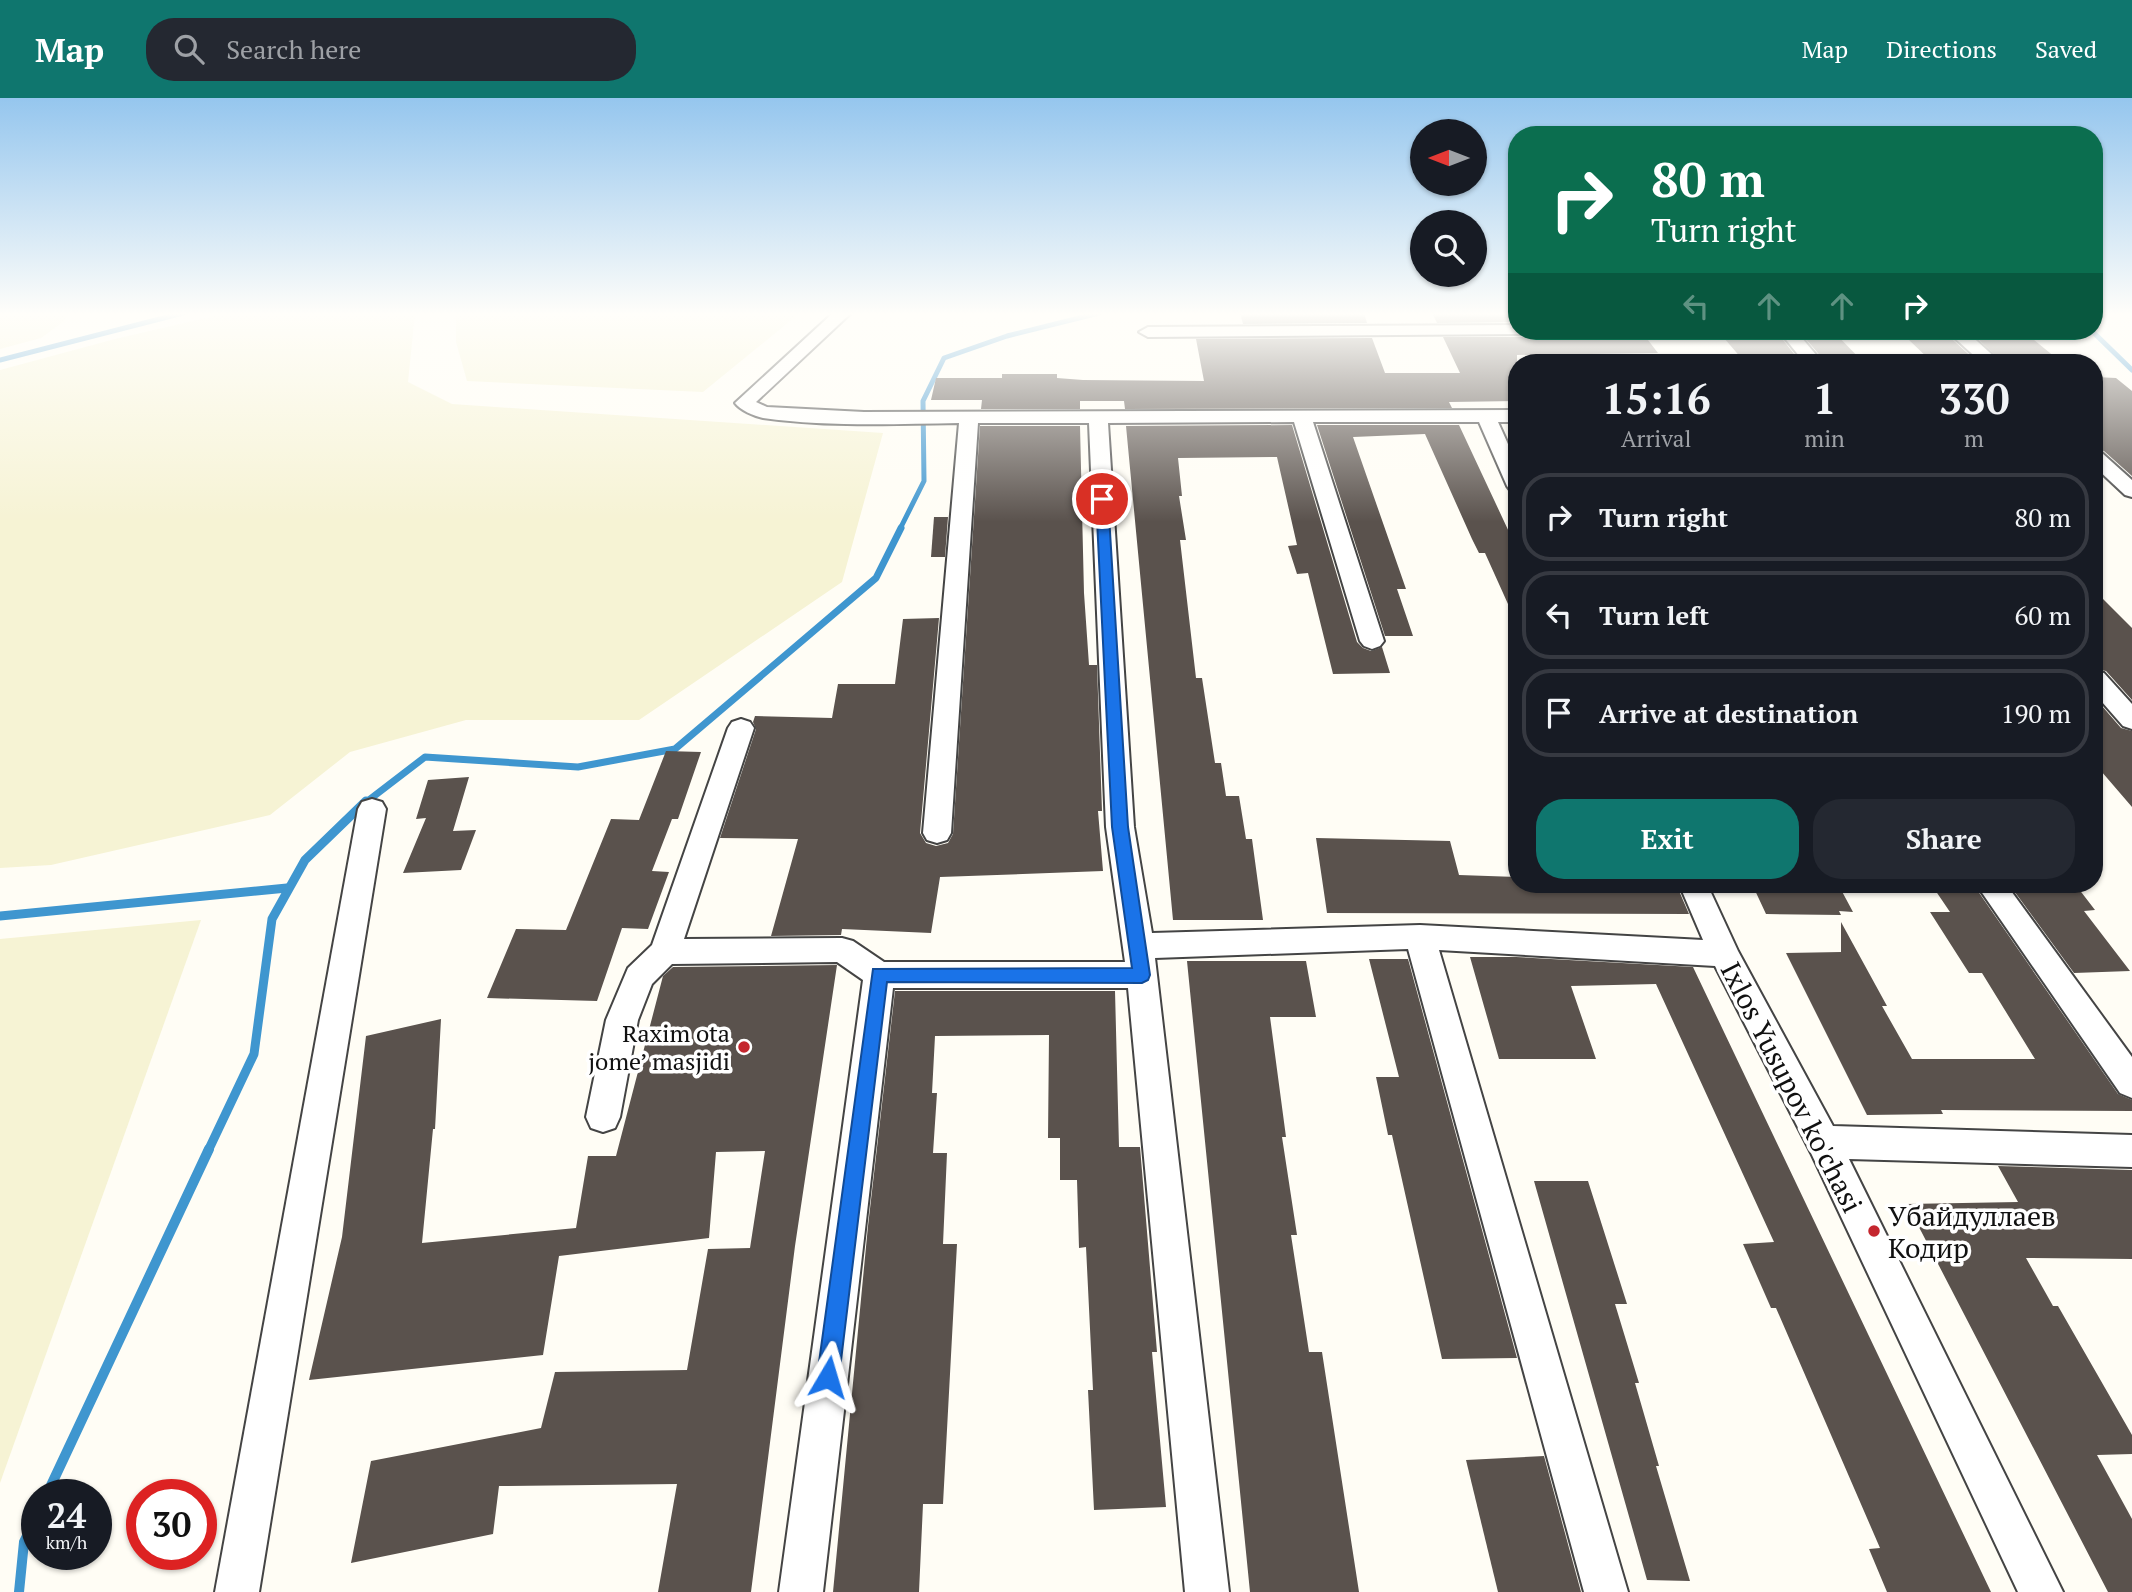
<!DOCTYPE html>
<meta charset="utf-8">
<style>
:root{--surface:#171b24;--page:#242831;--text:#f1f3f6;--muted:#9ea1a6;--line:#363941;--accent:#0f766e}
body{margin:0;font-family:"PT Serif",serif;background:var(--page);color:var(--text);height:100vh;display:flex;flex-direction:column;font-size:26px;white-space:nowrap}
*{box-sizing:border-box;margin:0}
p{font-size:23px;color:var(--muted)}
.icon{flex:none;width:38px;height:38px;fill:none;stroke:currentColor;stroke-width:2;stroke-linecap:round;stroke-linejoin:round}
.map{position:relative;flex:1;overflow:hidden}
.sheet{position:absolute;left:1508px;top:256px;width:595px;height:539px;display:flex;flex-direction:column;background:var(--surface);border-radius:28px;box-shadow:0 2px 5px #0004}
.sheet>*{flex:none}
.top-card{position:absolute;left:1508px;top:28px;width:595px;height:214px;border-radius:28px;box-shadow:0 2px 5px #0004;background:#0b6e4f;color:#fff;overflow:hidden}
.needle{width:46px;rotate:270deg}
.fabs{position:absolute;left:1410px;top:21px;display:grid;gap:14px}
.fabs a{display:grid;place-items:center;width:77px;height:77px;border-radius:50%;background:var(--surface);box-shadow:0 2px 5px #0004;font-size:35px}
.speed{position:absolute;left:21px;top:1381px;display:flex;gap:14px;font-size:35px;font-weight:700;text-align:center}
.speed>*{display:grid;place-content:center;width:91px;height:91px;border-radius:50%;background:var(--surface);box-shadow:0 2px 5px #0004;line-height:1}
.speed small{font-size:18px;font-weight:400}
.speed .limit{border:10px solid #d22;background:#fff;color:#111}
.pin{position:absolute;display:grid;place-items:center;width:60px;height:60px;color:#fff;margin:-30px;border:4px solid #fff;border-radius:50%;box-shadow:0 2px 7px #0007}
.me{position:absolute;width:77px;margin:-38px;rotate:7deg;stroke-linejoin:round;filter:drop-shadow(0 0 5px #0008)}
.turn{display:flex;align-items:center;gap:24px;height:147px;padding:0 28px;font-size:32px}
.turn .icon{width:91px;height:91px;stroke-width:2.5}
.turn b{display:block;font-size:49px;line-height:60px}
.lanes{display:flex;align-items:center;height:66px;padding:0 28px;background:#0003;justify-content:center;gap:35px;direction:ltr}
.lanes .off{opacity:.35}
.eta{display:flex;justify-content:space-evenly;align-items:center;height:119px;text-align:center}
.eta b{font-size:42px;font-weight:800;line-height:49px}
.cta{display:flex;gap:14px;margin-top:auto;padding:14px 28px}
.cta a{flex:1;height:80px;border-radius:28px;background:var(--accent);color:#fff;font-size:28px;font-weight:800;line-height:80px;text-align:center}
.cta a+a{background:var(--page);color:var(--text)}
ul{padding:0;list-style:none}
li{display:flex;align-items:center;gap:21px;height:88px;margin:0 14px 10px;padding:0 14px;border:4px solid var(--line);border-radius:28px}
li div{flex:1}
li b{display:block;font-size:26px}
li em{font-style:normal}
header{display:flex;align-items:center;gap:42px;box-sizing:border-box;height:98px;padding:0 35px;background:var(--accent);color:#fff}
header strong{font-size:33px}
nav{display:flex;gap:38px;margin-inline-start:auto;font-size:24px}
.search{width:490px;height:63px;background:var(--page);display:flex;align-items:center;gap:18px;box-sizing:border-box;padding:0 24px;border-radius:28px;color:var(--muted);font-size:26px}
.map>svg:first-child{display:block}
</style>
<header>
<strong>Map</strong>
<div class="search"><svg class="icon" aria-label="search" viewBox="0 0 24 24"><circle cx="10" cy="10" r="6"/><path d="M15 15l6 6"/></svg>Search here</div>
<nav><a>Map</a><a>Directions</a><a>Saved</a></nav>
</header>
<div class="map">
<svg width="2132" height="1494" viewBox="0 0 2132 1494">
<rect width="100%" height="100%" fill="#fffdf5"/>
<g fill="#f6f3d4">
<path d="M0,215H69L63,224L41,240L0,251Z"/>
<path d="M227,215H415L408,284L452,306L883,335L842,484L639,622H466L350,654L270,717L51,767L0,770V272L115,241Z"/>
<path d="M456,215H800L703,294L467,283L456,244Z"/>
<path d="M201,822L0,1385V841Z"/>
</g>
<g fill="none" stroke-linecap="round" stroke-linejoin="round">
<g stroke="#3f96cf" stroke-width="5">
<path d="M2092,233L2132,272"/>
<path d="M0,262L183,215"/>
<path d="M900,431L924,383L923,303L944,260L1007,238L1099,215"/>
</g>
<path stroke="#3f96cf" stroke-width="7" d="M365,705L425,659L578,669L675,651L876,480L901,430"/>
<g stroke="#3f96cf" stroke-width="9">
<path d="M0,818L287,790"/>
<path d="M208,1053L254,956L272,821L305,762L366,703"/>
</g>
<g stroke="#3f96cf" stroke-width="10">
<path d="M47,1396L209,1051"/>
<path d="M19,1494L24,1444L37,1418"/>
</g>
</g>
<g fill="#5a524d">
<path d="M1240,215H1364L1367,225L1243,226Z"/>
<path d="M1432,215H1517V224L1437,225Z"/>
<path d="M1527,233H1641L1658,255L1517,257V303L1449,304L1452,310L1125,311L1124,303H1080V311H981L982,302H931L936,280H1002V276H1057V280L1083,282L1204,283L1196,241L1372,240L1385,275H1460L1443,239H1523Z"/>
<path d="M1718,233H1776L1798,261H1742Z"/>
<path d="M1799,233H1833L1863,264H1832L1829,261H1823Z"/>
<path d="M1970,233H2023L2061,264H2002Z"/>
<path d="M1909,242H1953L1977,264H1932Z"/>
<path d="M2095,279L2116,280L2132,293V378L2104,353L2095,351Z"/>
<path d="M1292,327L1357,544L1363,550L1371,553L1382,549L1390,575L1333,576L1308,475L1297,476L1288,448L1297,447L1277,359L1178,360L1182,398H1179L1186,442H1180L1196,580H1202L1215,665H1221L1226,698H1239L1246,741H1252L1263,822H1173L1126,328Z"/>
<path d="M1317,327H1459L1517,451V526L1485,455H1479L1472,441L1425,336L1353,339L1406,491H1397L1413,538H1385Z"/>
<path d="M980,328H1080L1084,495L1089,567H1097L1102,713H1098L1103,773L940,779L931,835L842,831L841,837L771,838L798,741L720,740L756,631L753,624L755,618L832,620L838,586H895L903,521L939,520L920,735L926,745L936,748L948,745L953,736Z"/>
<path d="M934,419H948L945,459H931Z"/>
<path d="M2095,493L2132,530V602L2106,573L2095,571Z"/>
<path d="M2095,600L2121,630L2132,633V709L2095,666Z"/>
<path d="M666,653L701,654L678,721H672L652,773L669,774L648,831L622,830L597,903L487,900L516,831L566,832L611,721L639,722Z"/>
<path d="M469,679L453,733L476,732L461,772L403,775L426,720L416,721L428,682Z"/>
<path d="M1316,740L1450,743L1459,777L1517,779V786H1676L1689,816L1327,815Z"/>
<path d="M1752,786H1838L1853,814L1839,813L1841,817L1766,816Z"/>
<path d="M1931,786H1973L2118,996L2132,1002V1013L1941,1012L1943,1016L1867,1017L1786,855L1841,854V824L1887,908H1882L1912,961H2035L1982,875H1969L1930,814H1950Z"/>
<path d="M2009,786H2075L2095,812L2084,813L2130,873L2074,875Z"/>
<path d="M1470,859H1516L1693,869L1991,1494H1887L1869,1451L1880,1450L1776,1210H1771L1743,1146L1774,1144L1656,886L1571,888L1596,961H1499Z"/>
<path d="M1369,861H1408L1517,1260L1442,1261L1392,1037H1388L1376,979H1399Z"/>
<path d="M1187,863H1306L1316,919H1270L1286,1039H1282L1297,1137H1291L1309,1254H1322L1359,1494H1250Z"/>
<path d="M837,867L795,1148L751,1494H658L677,1386L499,1388L493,1436L351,1465L371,1363L541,1330L555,1274L687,1272L708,1151L750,1150L765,1053L716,1054L709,1140L559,1158L543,1257L309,1282L342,1139L366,938L441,921L435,1031H433L422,1145L576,1130L588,1058H616L663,878L673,869Z"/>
<path d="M895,893H1115L1119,1049H1140L1157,1254H1152L1166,1409L1094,1412L1088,1292H1093L1086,1149L1079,1150L1077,1082H1060V1040H1048L1049,937L935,938L932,995H937L933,1055H947L943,1146H957L943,1406H923L919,1494H833L868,1128Z"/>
<path d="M1998,1068L2132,1072V1161L2026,1160L2053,1208H2058L2132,1337V1356L2097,1357L2132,1421V1494H2108L1907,1106L2018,1104Z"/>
<path d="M1534,1083H1588L1627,1206H1615L1639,1285H1635L1659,1368H1656L1690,1483L1647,1482Z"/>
<path d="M1544,1358L1581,1494H1498L1466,1362Z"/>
</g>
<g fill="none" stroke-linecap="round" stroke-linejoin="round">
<defs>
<g id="minor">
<path d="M833,215H851L756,304L767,309L864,314L1517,312V324H1498L1517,366V394L1510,392L1507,388L1479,324H1313L1384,543L1380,548L1372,551L1364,548L1360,543L1294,324L1108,325L1134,729L1152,835L1420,827L1703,842L1679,786H1707L1738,853L1833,1028L2132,1037V1069L1849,1061L2063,1494H2018L1811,1055L1715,868L1439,852L1628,1494H1584L1408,851L1155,860L1229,1494H1185L1128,890H893L823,1494H779L863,882L837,864L672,866L652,886L638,922L620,1019L615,1030L603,1034L591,1030L586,1019L606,922L628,870L652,847L728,630L732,624L741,621L750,624L754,630L684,841L842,840L853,843L884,864H1125L1106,729L1089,325H978L951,735L947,742L937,745L927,742L923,735L959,325C896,326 825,329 763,320C754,318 740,312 735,305Z"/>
<path d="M1517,227V233H1525L1523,236L1148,239L1139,234L1148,229Z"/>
<path d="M1779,233H1796L1822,264H1804Z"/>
<path d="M1947,233H1966L2000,264H1981Z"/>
<path d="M2095,353L2102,355L2132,382V399L2125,397L2095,369Z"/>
<path d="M2095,573L2104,575L2132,606V631L2123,628L2095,596Z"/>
<path d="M372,701L382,704L386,711L259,1494H215L358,711L362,704Z"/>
<path d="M1976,786H2006L2132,959V1000L2120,995Z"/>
</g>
</defs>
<use href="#minor" stroke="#444" stroke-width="4"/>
<use href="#minor" fill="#fff" fill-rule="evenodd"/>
</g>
<linearGradient id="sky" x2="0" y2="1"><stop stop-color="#95c6ee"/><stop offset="0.51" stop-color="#fffefa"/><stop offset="1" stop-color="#fffefa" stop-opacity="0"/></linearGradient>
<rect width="2132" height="424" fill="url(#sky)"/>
<path fill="#1a73e8" stroke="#114b97" stroke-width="2" d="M1102,397L1108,401L1128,729L1150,877L1148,882L1142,885L887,884L839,1279L836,1287L828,1290L820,1287L817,1279L873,871L1132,870L1112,729L1096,401Z"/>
<g fill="#c4262e" stroke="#fff" stroke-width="2.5">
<circle cx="744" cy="949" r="7"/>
<circle cx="1874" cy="1133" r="7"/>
</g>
<g text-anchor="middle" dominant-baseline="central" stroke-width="7" stroke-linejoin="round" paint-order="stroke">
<g font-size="24" fill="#111" stroke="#fff" text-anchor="end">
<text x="730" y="935">Raxim ota<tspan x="730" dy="28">jome’ masjidi</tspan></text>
</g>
<g font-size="28" fill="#111" stroke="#fff">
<text transform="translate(1792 989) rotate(63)">Ixlos Yusupov ko'chasi</text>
</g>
<g font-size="28" fill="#111" stroke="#fff" text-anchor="start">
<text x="1888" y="1117">Убайдуллаев<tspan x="1888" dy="32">Кодир</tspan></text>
</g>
</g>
</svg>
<div class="fabs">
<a><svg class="needle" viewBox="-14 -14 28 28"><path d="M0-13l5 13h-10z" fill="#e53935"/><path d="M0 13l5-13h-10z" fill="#9ea1a6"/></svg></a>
<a><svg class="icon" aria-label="search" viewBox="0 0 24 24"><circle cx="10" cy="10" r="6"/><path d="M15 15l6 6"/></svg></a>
</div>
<div class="speed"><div>24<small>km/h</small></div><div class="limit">30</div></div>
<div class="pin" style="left:1102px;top:401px;background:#d93025"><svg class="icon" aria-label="arrive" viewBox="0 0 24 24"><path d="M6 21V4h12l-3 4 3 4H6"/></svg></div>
<svg class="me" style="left:828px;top:1279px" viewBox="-20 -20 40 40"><path d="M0-17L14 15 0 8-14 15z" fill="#1a73e8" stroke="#fff" stroke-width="4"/></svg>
<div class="top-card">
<div class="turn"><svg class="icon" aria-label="right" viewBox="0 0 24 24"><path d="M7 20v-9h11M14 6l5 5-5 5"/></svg><div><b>80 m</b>Turn right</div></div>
<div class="lanes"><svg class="icon off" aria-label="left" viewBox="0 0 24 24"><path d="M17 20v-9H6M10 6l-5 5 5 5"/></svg><svg class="icon off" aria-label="ahead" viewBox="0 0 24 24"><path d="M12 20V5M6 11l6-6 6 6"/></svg><svg class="icon off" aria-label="ahead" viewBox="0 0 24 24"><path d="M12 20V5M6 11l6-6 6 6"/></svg><svg class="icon" aria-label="right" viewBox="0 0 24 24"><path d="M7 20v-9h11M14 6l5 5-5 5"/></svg></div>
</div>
<section class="sheet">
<div class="eta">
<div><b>15:16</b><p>Arrival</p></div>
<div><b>1</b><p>min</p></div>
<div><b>330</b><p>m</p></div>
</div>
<ul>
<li><svg class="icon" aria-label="right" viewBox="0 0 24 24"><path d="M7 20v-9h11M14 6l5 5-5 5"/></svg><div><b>Turn right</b></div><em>80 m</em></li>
<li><svg class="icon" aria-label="left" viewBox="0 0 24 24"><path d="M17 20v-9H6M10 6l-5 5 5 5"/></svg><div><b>Turn left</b></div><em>60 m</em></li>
<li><svg class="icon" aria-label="arrive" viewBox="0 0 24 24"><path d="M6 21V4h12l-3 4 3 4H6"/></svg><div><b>Arrive at destination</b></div><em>190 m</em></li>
</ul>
<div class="cta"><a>Exit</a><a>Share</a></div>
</section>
</div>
